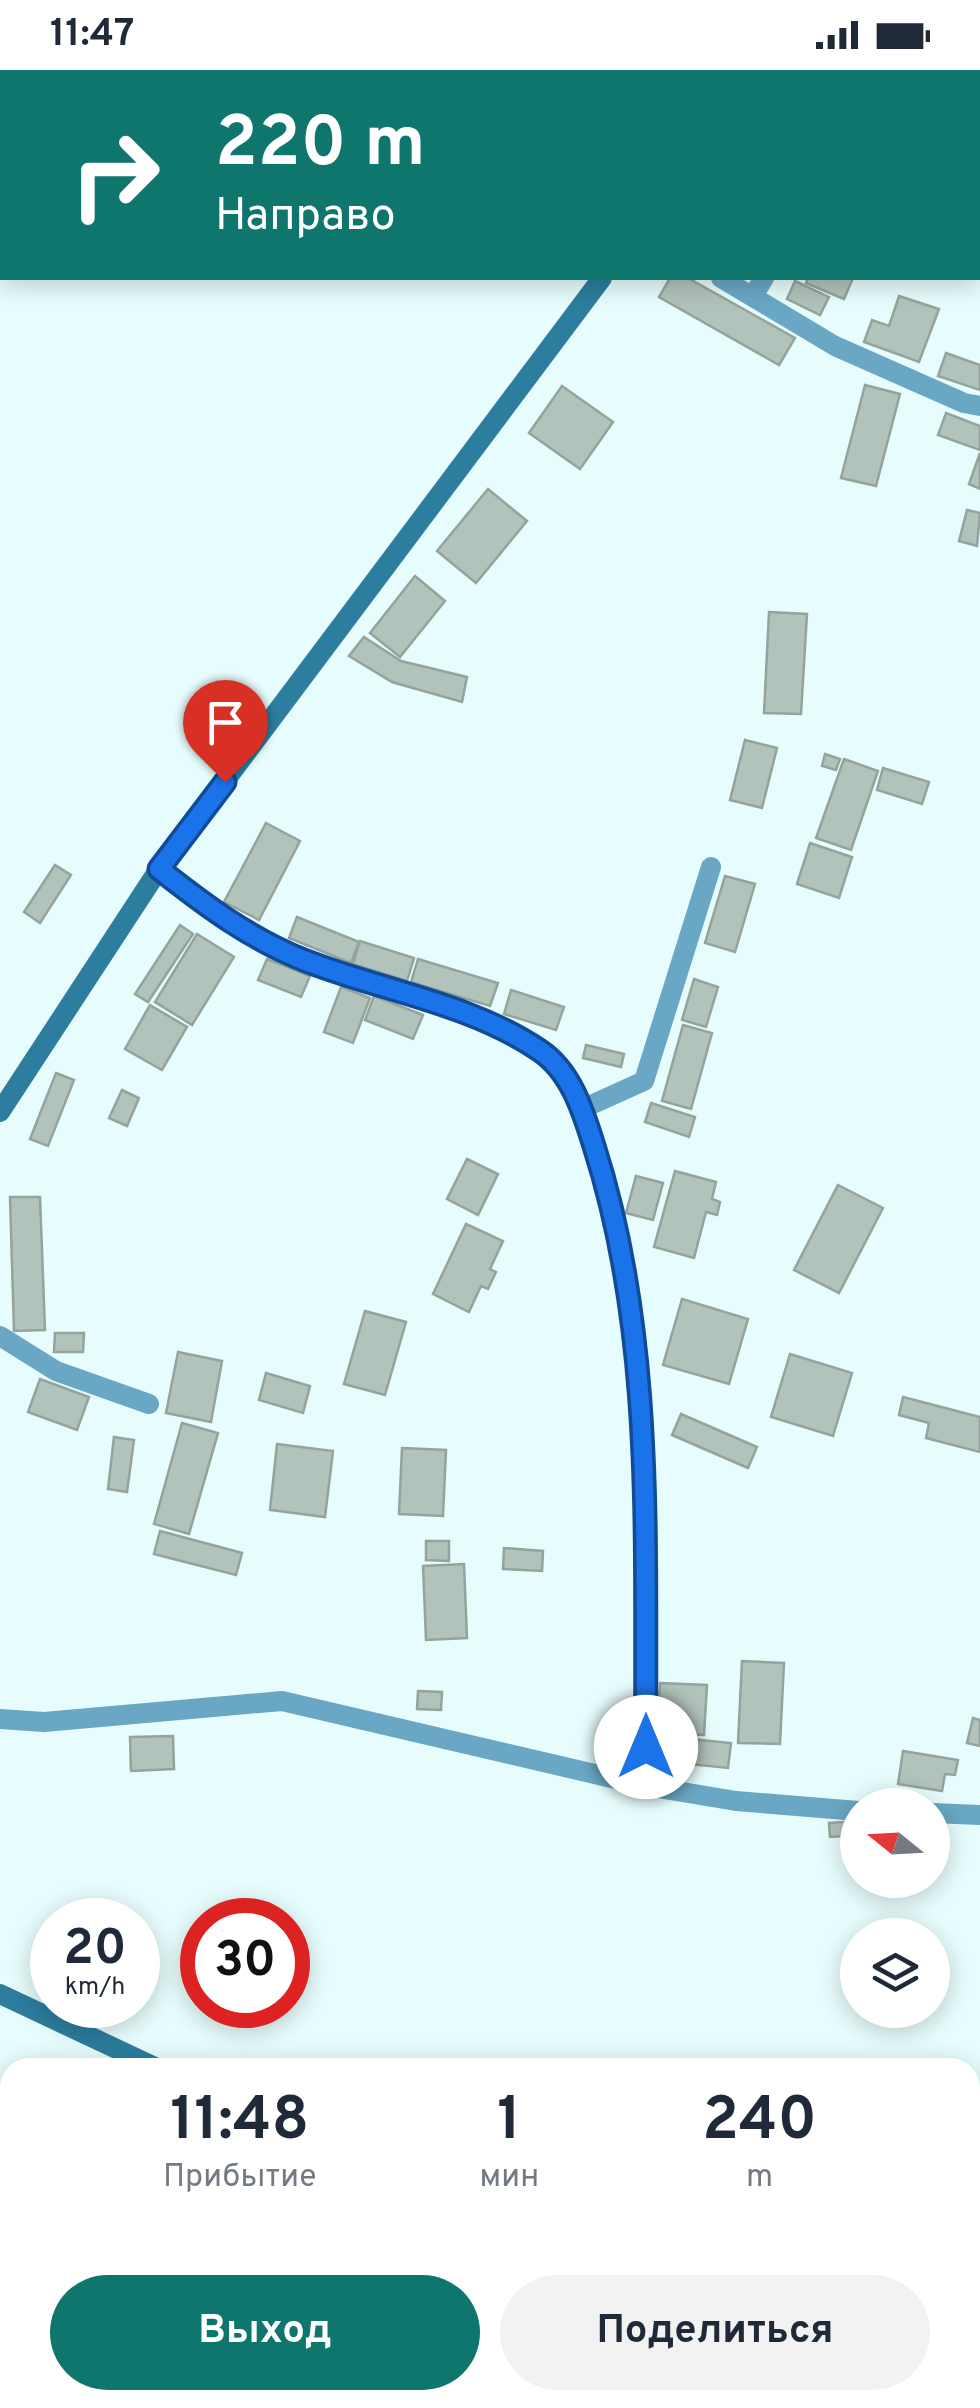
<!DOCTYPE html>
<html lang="ru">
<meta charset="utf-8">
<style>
:root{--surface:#fff;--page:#f2f2f3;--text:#1f2937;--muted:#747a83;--accent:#0f766e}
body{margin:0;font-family:Overpass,sans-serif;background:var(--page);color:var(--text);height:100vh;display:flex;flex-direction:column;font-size:38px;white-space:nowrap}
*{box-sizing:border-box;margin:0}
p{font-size:32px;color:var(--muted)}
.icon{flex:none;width:55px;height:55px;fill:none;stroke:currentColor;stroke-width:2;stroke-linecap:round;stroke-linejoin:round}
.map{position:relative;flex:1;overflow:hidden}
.sheet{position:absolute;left:0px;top:1988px;width:980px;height:352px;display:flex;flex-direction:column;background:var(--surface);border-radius:30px 30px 0 0;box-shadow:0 5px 25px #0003}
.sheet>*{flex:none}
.guide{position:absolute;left:0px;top:0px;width:980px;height:210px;box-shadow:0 5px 25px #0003;background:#0f766e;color:#fff;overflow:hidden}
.needle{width:65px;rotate:288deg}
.buttons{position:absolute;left:840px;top:1718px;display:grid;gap:20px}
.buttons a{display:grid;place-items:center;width:110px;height:110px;border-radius:50%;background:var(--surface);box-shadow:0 5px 25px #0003;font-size:50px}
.speed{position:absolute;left:30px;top:1828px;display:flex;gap:20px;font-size:50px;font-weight:700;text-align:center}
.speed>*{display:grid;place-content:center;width:130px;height:130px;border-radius:50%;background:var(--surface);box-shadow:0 5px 25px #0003;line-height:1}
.speed small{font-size:25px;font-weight:400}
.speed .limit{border:15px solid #d22;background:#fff;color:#111}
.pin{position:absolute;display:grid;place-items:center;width:85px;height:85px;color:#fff;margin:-102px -42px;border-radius:50% 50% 50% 0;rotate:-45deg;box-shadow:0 0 10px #0007}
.pin .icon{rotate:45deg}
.me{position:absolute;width:110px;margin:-55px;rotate:0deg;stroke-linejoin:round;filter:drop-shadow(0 0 8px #0008)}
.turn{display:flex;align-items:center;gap:35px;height:210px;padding:0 50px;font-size:45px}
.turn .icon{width:130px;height:130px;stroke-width:2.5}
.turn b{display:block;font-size:70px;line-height:85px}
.eta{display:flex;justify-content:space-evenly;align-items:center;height:170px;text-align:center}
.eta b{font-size:60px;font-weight:700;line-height:70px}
.button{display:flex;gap:20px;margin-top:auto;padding:20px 50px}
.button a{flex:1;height:115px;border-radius:60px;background:var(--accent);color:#fff;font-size:40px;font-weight:700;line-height:115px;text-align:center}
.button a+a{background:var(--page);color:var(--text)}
.status{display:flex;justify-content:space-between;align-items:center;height:70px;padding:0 50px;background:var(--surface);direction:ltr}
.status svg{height:28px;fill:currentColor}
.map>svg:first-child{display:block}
</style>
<div class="status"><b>11:47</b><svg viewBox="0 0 49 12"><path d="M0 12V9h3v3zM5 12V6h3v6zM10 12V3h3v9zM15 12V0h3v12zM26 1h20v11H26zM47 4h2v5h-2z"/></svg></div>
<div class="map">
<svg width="980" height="2338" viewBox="0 0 980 2338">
<rect width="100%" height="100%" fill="#e7fcfc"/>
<g fill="#b2c3bb" stroke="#94a49c" stroke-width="2.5">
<path d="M670,208H688L795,268L779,295L659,227Z"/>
<path d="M808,208H853L844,229L806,213Z"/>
<path d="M795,211L829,227L820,245L787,229Z"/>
<path d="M899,226L939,239L919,292L864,272L872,250L889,256Z"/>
<path d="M946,283L980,295V320L938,306Z"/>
<path d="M865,315L900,324L876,416L841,408Z"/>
<path d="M562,316L613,352L580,399L529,363Z"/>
<path d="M946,343L980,356V380L938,365Z"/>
<path d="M980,383V419L969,414Z"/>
<path d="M488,419L527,451L476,513L437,481Z"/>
<path d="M967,440L980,443L977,476L959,471Z"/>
<path d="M415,506L445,531L400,587L370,563Z"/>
<path d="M769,542L807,544L801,644L764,643Z"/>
<path d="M364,567L401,591L467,607L462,632L392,612L349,586Z"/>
<path d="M745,670L777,678L762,738L730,730Z"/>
<path d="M825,684L840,689L836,700L822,696Z"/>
<path d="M844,689L878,701L851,780L816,768Z"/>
<path d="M883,698L929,712L922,734L877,720Z"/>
<path d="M266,753L300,771L259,850L224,832Z"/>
<path d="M810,773L852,787L839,828L797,814Z"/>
<path d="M55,795L71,805L40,853L24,842Z"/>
<path d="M725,806L755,814L735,882L705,873Z"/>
<path d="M297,847L359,872L351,893L289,868Z"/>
<path d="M180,855L193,864L148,932L135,924Z"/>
<path d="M197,864L234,887L192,955L155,932Z"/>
<path d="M360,871L414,888L407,911L353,894Z"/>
<path d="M267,889L310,906L301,927L258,910Z"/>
<path d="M418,889L498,913L490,936L411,912Z"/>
<path d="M694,909L718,917L706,957L682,950Z"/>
<path d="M341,917L370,928L353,973L324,962Z"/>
<path d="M511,920L564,937L556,960L504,944Z"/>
<path d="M374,926L423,945L413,969L365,950Z"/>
<path d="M150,935L187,957L162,1000L125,979Z"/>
<path d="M683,955L712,963L691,1039L662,1031Z"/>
<path d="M586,975L624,984L621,997L583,988Z"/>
<path d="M56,1003L74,1010L48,1076L30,1069Z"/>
<path d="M122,1020L139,1028L127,1056L109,1048Z"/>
<path d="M651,1033L695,1047L689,1067L645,1052Z"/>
<path d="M467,1089L498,1104L478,1145L447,1129Z"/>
<path d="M675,1101L716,1112L712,1129L720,1132L717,1145L706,1142L694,1188L654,1177Z"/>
<path d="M636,1106L663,1113L653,1150L626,1143Z"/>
<path d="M838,1115L883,1138L839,1223L794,1200Z"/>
<path d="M10,1127H40L45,1260L14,1261Z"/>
<path d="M466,1154L503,1171L490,1199L496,1202L488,1219L481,1216L469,1242L433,1224Z"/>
<path d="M682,1229L748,1249L729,1314L663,1295Z"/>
<path d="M365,1241L406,1252L385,1325L344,1314Z"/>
<path d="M55,1263H84L83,1282H54Z"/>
<path d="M178,1282L222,1291L211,1352L166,1343Z"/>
<path d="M790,1284L852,1303L833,1366L771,1347Z"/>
<path d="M266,1303L310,1316L303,1343L259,1330Z"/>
<path d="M40,1309L89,1327L77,1360L28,1342Z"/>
<path d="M903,1327L980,1347V1382L926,1368L929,1353L899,1345Z"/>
<path d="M681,1344L757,1377L748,1398L672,1365Z"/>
<path d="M182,1353L218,1363L189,1464L154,1454Z"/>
<path d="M114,1367L134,1370L127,1422L108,1419Z"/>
<path d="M277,1374L333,1381L325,1447L270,1440Z"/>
<path d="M402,1378L446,1380L443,1446L399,1444Z"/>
<path d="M160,1461L242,1483L236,1505L154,1484Z"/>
<path d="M426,1471H449V1491L426,1490Z"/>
<path d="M504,1478L543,1481L542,1501L503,1499Z"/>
<path d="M464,1494L467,1568L426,1570L423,1496Z"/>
<path d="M742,1591L784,1593L780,1674L738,1673Z"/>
<path d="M660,1613L707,1615L704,1665L658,1663Z"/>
<path d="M418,1621L442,1622L441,1640L417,1639Z"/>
<path d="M973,1648L980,1650V1676L967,1673Z"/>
<path d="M173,1666L174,1699L131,1701L130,1667Z"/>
<path d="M662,1666L731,1673L728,1698L659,1691Z"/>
<path d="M903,1681L958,1690L955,1705L945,1704L942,1721L898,1714Z"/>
<path d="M858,1751V1765L830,1767L829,1753Z"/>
</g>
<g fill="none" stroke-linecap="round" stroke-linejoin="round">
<g stroke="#69a7c4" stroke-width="20">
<path d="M882,2L883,0"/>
<path d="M721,208L835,276L964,333L980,336"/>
<path d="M753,226L764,208"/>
<path d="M159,799C206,836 250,869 306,891C383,921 470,933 539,980C571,1002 583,1041 594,1077C660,1282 644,1503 646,1716"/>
<path d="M582,1039L644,1011L711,797"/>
<path d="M0,1266L56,1301L149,1334"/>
<path d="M0,1649L44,1652L282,1631L646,1716L736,1731L858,1741"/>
<path d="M932,1743L980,1745"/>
</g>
<g stroke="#2c7d9e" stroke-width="20">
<path d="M607,0V2"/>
<path d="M0,1042L159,799L602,208"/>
<path d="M0,1924L157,1998"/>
<path d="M203,2338L213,2330"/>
</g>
</g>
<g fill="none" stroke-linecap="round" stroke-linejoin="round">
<defs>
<path id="route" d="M225,712L159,799C206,836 250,869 306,891C383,921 469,933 539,980C571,1001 583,1041 594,1076C656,1269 644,1476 646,1677"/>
</defs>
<use href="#route" stroke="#114b97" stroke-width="25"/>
<use href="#route" stroke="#1a73e8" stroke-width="18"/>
</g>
</svg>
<div class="buttons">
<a><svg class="needle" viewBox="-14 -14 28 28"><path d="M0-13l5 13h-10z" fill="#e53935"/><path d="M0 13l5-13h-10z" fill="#747a83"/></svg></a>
<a><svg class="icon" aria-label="layers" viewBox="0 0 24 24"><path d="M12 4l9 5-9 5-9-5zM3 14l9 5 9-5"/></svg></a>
</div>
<div class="speed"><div>20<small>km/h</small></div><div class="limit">30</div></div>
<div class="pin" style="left:225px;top:712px;background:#d93025"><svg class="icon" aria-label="arrive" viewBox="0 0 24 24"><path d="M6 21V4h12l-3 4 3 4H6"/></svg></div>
<svg class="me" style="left:646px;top:1677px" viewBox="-20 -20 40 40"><circle r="19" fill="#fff"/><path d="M0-13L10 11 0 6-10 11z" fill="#1a73e8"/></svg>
<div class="guide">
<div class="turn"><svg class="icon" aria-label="right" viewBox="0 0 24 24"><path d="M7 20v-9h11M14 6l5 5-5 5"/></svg><div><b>220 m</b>Направо</div></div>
</div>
<section class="sheet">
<div class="eta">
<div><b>11:48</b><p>Прибытие</p></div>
<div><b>1</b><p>мин</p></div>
<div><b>240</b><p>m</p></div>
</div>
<div class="button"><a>Выход</a><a>Поделиться</a></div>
</section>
</div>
